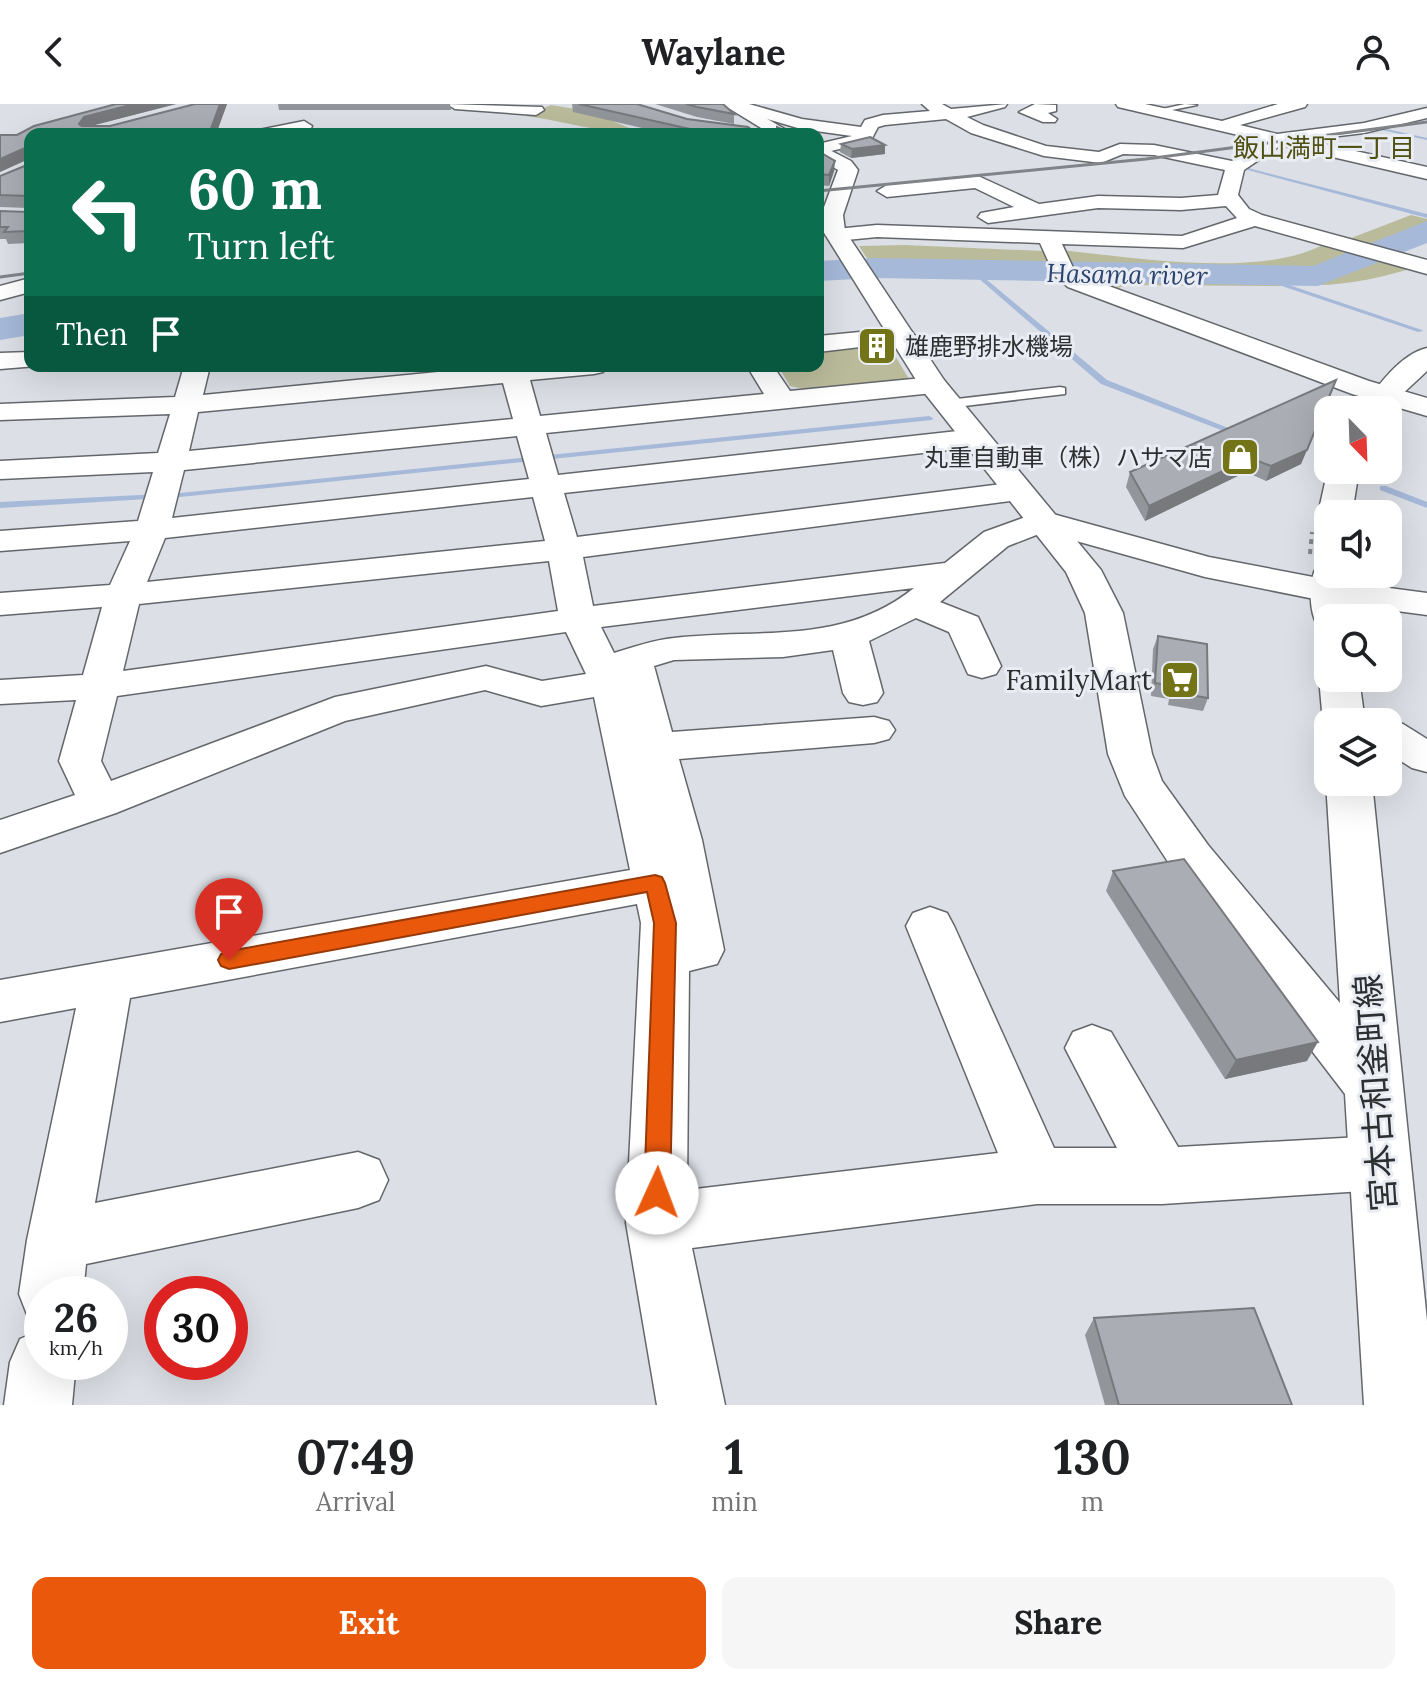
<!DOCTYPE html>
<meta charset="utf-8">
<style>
:root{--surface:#fff;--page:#f6f6f6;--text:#202124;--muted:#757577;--accent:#ea580c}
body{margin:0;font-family:Lora,"Noto Sans JP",serif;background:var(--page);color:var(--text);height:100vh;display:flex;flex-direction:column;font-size:30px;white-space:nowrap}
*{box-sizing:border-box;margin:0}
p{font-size:26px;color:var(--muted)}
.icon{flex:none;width:44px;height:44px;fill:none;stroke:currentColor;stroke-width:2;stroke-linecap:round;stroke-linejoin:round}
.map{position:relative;height:1301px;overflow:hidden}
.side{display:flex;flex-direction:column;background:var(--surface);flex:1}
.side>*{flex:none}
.banner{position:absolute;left:24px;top:24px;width:800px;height:244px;border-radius:16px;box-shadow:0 8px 32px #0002;background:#0b6e4f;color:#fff;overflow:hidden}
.needle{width:52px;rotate:157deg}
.controls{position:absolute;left:1314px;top:292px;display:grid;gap:16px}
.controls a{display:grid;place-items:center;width:88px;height:88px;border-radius:16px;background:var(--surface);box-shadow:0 8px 32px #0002;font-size:40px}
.speed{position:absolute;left:24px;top:1172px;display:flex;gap:16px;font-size:40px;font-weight:700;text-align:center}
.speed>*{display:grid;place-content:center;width:104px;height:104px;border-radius:50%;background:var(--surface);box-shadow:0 8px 32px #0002;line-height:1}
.speed small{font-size:20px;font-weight:400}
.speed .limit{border:12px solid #d22;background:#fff;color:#111}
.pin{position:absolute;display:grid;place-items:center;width:68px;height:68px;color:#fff;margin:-82px -34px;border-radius:50% 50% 50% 0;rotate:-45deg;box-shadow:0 0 8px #0007}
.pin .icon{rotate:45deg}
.me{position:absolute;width:88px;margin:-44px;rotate:2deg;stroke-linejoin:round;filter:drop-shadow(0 0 6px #0008)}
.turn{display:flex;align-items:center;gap:28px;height:168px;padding:0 32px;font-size:36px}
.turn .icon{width:104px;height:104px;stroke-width:2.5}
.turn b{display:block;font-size:56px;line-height:68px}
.then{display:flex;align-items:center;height:76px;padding:0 32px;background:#0003;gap:16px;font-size:30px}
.eta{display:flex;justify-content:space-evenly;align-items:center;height:136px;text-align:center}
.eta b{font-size:48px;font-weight:800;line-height:56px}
.action{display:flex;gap:16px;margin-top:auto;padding:16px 32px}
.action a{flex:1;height:92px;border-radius:16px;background:var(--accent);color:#fff;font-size:32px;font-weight:800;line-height:92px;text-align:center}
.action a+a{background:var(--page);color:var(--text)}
header{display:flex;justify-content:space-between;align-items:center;height:104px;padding:0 32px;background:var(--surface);font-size:36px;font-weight:800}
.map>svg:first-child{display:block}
</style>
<header><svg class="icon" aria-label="back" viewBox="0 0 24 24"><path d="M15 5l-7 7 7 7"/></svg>Waylane<svg class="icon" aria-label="person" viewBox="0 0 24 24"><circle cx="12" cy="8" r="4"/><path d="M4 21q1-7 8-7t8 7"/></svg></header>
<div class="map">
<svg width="1427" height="1301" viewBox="0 0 1427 1301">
<rect width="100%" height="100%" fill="#dce0e6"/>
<g fill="#babb9b">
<path d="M551,1L588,7L644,30C603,30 566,17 525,12Z"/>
<path d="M1411,111L1427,115V121L1372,143L1346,136Z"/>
<path d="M1328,138L1361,148L1311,168L1070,164L1060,146C1131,153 1265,176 1328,138Z"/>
<path d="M905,141L1044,147L1053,164L870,159L859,142Z"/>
<path d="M1383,153L1417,163C1374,176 1316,189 1272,175H1324Z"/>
<path d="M1072,172L1261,175L1283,182L1126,181L1110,187Z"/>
<path d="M863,240L870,247L891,245L909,275L804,285L790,282L778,262H818V244Z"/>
</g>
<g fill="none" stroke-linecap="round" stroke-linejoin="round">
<g fill="#a6b9d9" fill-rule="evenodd">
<path d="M1373,22L1427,34V36L1373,24Z"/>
<path d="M1248,64L1427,110V114L1248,66Z"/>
<path d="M970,165H974L1107,276L1241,329L1234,331L1101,280L970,167Z"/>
<path d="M1254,169L1422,226L1423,227L1418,228L1252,172V170Z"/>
<path d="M929,312L933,314L932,316L180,393L0,404V398L180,389Z"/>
<path d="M1380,382H1386L1427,398V404L1380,386Z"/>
</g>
<g fill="#a6b9d9" fill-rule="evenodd">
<path d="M1427,117V139L1318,182L875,174L818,177V157L875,154L1313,162Z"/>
<path d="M30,209V231L0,236V214Z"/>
</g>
<defs>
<g id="lane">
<path d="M1185,0L1197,1L1157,9L1153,7Z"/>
<path d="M1060,283L1065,284V290L948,304L941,300L948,296Z"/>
</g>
<g id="street">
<path d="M447,0L542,3L544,6L536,11L455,5Z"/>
<path d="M724,0H749L802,15L861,23L865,16L883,11L930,7L922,0H942L951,5L1007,0L1005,3L967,13L983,21L1046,42L1099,48L1120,40L1154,41L1232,57L1264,37L1118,3L1116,0H1145L1222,17L1278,0H1307L1305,3L1240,21L1277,30L1364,19L1427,4V14L1364,29L1306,36L1427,63V75L1281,41L1244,66L1238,91L1249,105L1262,111L1427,156V170L1255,122L1183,144L1062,140L1075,168L1084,173L1369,277L1427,294V312L1352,290L1068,183L1055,172L1040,139L877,133L836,137L825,131L836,125L877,121L1182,132L1237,114L1226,102L1181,106L1098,104L988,119L978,113L981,109L1014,103L975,84L887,93L877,87L887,81L978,72L1039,100L1098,92L1181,94L1218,91L1225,66L1154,51L1123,50L1101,59L1044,52L971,29L946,15L885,21L878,23L870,38L818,50V40L852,32L801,25L726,3Z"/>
<path d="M1035,0L1056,1V7L1048,9L1057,15L1055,18H1043L1019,8Z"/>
<path d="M304,17L312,22L310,26L290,30H256L259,26Z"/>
<path d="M30,174V188L0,196V182Z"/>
<path d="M902,224L911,227L915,232L911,237L818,248V232Z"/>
<path d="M30,248V262H37L0,265V249Z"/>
<path d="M184,262H210L203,291L499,262H607L603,268L594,270L530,276L540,312L764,290L747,262H773L790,287L933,273L943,275L947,281L943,287L933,289L546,329L558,371L976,325L986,328L991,334L986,340L976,343L564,389L577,433L1018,378L1029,380L1034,387L1029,394L1018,396L583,453L593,502L945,459L984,428L1042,407L1209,453L1329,476L1427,489V511L1329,498L1205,473L1044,428L1008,442L940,498L978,513L1001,562L996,570L982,574L968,570L949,528L916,514L869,537L883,589L877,598L863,601L849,598L843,589L833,546L783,553L674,556L654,562L672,628L874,613L889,617L895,626L889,635L874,639L679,655L702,736L724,846L717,860L689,867L687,1086L998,1049L906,822L913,809L930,803L947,809L954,822L1054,1044H1117L1065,944L1073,928L1092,921L1111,928L1178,1043L1379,1032L1400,1040L1408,1059L1400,1078L1379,1086L1162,1100H1037L692,1144L725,1301H657L626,1119L641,819L637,800L130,894L95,1099L358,1048L379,1056L388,1076L379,1096L358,1104L86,1160L83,1190H42V1218L28,1213L19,1190L27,1136L76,904L0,918V876L630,766L594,593L541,602L485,586L345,617L116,709L0,749V716L75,691L59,657L76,596L0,600V576L83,571L102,503L0,511V489L110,481L130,437L0,447V427L138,417L153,368L0,375V357L158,349L170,310L0,316V300L175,293ZM503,279L513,315L189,347L198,308ZM517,332L529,375L172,414L184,366ZM533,393L545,437L147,478L165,434ZM549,457L558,507L123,567L139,500ZM914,484C842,542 759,524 674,534C654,536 633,543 614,549L601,523ZM566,528L586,570L542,577L486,562L335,593L111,677L101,657L117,592Z"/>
<path d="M1388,616L1403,620L1427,635V668L1412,664L1388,649V618H1382Z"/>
<path d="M42,1225V1258H76L72,1301H4L10,1258L20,1235Z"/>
</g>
<g id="secondary">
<path d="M722,0H742L793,30H771Z"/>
<path d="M818,40L851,57L858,66L843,111L845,127L944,276L1101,466L1123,509L1152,650L1162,677L1208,741L1340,899L1326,678L1328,675V678H1372L1427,1217V1301H1364L1345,990L1174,767L1125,692L1108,650L1085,509L1066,468L923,287L823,127L821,111L838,66L818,54Z"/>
<path d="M1427,244V267L1398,294L1388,310V306H1361C1376,284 1400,250 1427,244Z"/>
<path d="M1328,365L1359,366L1352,410H1328V418L1318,410Z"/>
<path d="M1328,460V470H1348L1351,514H1328V524L1318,522C1309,509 1308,476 1317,462Z"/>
<path d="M1328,564V574H1359L1365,618H1328V626L1323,618L1319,574Z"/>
</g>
</defs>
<use href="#lane" stroke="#63676c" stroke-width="3"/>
<use href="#street" stroke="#63676c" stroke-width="3"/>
<use href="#secondary" stroke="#63676c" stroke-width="3"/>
<path stroke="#84878b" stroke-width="2" stroke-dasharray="3 3" stroke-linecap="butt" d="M373,30L457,25"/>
<g stroke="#84878b" stroke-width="4" stroke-dasharray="5 5" stroke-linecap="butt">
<path d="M1310,450L1312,428"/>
<path d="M1320,640L1321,650"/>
</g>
<path stroke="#84878b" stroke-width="6" stroke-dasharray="7 7" stroke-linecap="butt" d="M1321,648L1322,661"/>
<use href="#lane" fill="#fff" fill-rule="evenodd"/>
<use href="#street" fill="#fff" fill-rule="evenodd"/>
<use href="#secondary" fill="#fff" fill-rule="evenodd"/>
<g stroke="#808387" stroke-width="3">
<path d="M818,87L1146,55L1427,18"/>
<path d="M0,173L30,169"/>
</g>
</g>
<g fill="#92959a">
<path d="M116,0H176L90,22H110L195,0H227L216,30H30V139L8,140L6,135H0V107L28,108V104L0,103V72L27,61V56L0,68L17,31Z"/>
<path d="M278,0H450L451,6H279Z"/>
<path d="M572,0H637L687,15L757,30H668L573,8Z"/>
<path d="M655,0H723L734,10V20L697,13Z"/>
<path d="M841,40L885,41V50L851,54L840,48Z"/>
<path d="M818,47L834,67L829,82L818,81Z"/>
<path d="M1331,290L1301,360L1266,377L1246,368L1145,417L1126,383L1130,368Z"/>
<path d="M1158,532L1208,594L1203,607L1168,601L1169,595L1151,592L1153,545Z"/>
<path d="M1113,767L1307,957L1225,975L1106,787Z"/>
<path d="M1094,1214L1292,1301H1105L1085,1231Z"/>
</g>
<g fill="#77797d">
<path d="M134,0H176L87,23L82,30L79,20L84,13Z"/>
<path d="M220,0H227L216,30H209Z"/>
<path d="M885,41V50L851,54L852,45Z"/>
<path d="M27,43L30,54L0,68V55Z"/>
<path d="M835,57L834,67L829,82V71Z"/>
<path d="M1336,276L1301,360L1266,377L1271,362Z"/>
<path d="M1250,354L1246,368L1145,417L1149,402Z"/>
<path d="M1318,938L1307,957L1225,975L1236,956Z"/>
</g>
<g fill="#aaadb3" stroke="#77797d" stroke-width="2">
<path d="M116,0H134L84,13L79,20L82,22H110L195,0H220L209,30H30V127L4,128L8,123H0V107L28,108V92L0,91V72L27,61V43L0,55V31H17L34,22Z"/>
<path d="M579,0H637L687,15L748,23L757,30H712Z"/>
<path d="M686,0H723L734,10L697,3Z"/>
<path d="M777,23L792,30H777Z"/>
<path d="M870,33L885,41L852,45L841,40Z"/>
<path d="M818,47L835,57L829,71L818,70Z"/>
<path d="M1336,276L1307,346L1271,362L1250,354L1149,402L1130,368Z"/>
<path d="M1158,532L1207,540L1208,594L1172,588L1173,582L1155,579Z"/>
<path d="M1184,755L1318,938L1236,956L1113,767Z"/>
<path d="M1254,1204L1292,1301H1119L1094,1214Z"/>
</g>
<path fill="#ea580c" stroke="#983908" stroke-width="2" d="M655,771L662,773L665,779L676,819L670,1089L666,1098L657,1101L648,1098L644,1089L654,819L647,788L229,865L221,862L218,856L221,850L229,847Z"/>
<defs>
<symbol id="building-square" viewBox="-11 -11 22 22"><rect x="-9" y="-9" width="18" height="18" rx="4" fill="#737317" stroke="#e9edf3"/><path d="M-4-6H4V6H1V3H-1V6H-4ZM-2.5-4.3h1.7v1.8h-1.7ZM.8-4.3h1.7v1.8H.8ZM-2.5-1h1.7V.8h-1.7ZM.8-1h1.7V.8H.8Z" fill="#fff"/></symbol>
<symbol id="shop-square" viewBox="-11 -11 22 22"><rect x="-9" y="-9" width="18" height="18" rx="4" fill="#737317" stroke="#e9edf3"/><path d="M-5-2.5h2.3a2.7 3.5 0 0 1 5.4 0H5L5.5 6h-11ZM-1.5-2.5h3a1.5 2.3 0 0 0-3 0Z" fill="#fff"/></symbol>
<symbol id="supermarket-square" viewBox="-11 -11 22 22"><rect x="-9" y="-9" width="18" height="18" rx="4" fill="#737317" stroke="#e9edf3"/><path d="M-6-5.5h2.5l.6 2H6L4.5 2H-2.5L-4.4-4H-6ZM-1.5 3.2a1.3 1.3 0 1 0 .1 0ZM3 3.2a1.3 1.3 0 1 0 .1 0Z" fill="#fff"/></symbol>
</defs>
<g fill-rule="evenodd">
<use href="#building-square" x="855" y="220" width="44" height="44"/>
<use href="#shop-square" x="1218" y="331" width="44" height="44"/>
<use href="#supermarket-square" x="1158" y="554" width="44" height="44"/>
</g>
<g text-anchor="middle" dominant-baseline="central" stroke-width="6" stroke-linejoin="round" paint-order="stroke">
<g font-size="24" fill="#2e2f31" stroke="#e9edf3" text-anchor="start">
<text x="905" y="242">雄鹿野排水機場</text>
<text x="1212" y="353" text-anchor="end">丸重自動車（株）ハサマ店</text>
</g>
<g font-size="26" fill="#505013" stroke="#e9edf3">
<text x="1324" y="43">飯山満町一丁目</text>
</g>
<g font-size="26" font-style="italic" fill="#2b436f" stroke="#e9edf3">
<text transform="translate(1127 170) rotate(1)">Hasama river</text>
</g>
<g font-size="28" fill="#2e2f31" stroke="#e9edf3" text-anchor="end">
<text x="1152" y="576">FamilyMart</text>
</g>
<g font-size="34" fill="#2e2f31" stroke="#e9edf3">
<text transform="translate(1375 989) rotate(-94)">宮本古和釜町線</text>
</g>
</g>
</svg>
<div class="controls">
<a><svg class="needle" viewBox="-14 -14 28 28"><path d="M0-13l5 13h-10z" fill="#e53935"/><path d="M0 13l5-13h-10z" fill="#757577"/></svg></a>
<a><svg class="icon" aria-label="sound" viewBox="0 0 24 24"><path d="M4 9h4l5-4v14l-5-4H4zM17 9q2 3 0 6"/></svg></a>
<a><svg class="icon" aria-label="search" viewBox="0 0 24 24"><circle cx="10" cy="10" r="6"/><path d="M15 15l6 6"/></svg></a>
<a><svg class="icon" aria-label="layers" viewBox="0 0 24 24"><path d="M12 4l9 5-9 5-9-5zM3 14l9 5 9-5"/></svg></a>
</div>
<div class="speed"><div>26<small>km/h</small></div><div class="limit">30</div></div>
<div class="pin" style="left:229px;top:856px;background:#d93025"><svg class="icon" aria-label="arrive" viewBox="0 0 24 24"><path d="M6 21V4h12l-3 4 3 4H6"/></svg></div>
<svg class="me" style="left:657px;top:1089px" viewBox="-20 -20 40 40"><circle r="19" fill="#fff"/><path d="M0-13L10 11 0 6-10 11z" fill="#ea580c"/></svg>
<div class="banner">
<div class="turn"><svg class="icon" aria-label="left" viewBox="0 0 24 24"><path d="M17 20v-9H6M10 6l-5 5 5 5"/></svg><div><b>60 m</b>Turn left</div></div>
<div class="then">Then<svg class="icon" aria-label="arrive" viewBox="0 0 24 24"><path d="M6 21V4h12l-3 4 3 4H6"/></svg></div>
</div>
</div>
<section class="side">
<div class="eta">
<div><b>07:49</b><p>Arrival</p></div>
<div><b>1</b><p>min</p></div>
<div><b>130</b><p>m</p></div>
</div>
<div class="action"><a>Exit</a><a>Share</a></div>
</section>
